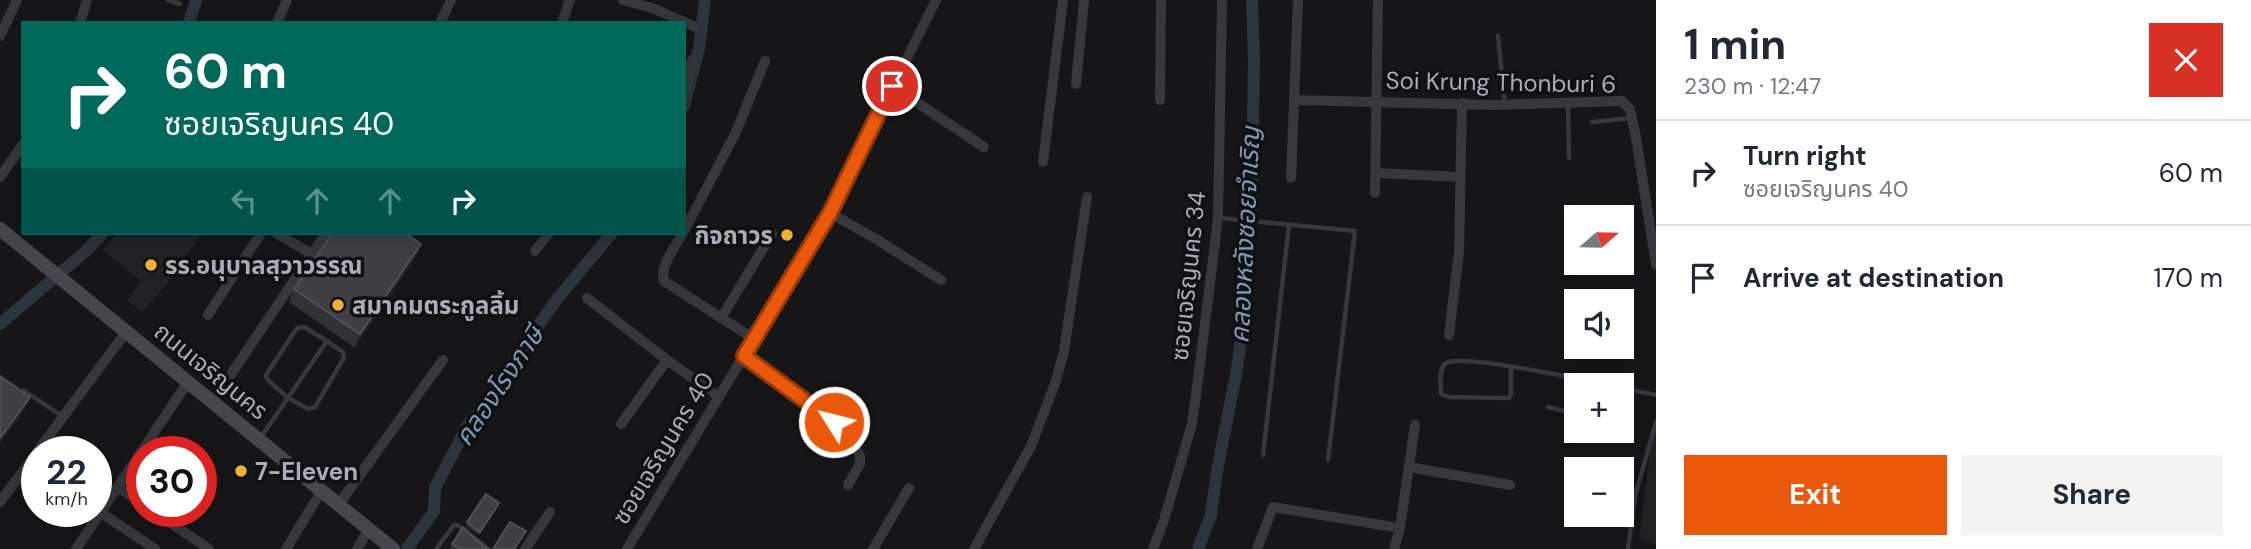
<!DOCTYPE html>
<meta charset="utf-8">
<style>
:root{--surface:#fff;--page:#f2f2f3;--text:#1f2937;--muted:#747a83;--line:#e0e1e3;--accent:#ea580c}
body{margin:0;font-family:"DM Sans","Noto Sans Thai",sans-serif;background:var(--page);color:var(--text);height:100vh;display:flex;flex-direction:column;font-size:26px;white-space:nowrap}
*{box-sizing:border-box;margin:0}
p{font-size:23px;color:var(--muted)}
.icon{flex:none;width:38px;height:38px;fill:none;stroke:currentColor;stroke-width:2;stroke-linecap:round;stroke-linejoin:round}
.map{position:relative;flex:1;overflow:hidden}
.details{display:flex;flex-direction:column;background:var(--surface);width:595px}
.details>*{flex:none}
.hud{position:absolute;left:21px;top:21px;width:665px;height:214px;border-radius:0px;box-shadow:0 4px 18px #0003;background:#00695c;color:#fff;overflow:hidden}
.needle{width:46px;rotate:70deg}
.fabs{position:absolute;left:1564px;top:205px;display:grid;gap:14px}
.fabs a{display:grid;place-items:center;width:70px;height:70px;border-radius:0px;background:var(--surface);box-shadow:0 4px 18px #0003;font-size:35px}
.speed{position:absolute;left:21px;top:436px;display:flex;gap:14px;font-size:35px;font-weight:700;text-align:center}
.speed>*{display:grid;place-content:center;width:91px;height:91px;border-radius:50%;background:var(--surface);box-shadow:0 4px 18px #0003;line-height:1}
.speed small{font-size:18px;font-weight:400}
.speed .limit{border:10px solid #d22;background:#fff;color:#111}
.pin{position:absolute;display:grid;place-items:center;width:60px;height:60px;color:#fff;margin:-30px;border:4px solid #fff;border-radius:50%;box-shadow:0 2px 7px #0007}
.me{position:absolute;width:77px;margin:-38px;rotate:306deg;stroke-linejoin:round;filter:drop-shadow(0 0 5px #0008)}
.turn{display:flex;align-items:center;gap:24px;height:147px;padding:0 28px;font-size:32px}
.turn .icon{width:91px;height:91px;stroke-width:2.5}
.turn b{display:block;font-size:49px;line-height:60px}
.lanes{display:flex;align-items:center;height:66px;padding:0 28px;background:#0003;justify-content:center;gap:35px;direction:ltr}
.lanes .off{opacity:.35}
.round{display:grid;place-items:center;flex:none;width:74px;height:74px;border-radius:0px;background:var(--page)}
.overview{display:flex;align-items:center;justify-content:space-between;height:119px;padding:0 28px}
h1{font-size:42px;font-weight:700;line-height:52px}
.button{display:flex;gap:14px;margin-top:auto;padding:14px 28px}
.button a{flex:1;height:80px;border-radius:0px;background:var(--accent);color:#fff;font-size:28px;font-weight:700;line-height:80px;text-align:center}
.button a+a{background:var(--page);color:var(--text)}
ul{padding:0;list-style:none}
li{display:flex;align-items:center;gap:21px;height:105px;padding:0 28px;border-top:2px solid var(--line)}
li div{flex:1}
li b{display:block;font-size:26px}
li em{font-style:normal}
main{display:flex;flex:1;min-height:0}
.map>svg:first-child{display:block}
</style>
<main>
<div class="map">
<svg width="1656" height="549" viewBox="0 0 1656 549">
<rect width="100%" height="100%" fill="#161618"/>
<g fill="#222225">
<path d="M116,233H203L165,286L142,312L127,301L141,281L102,250Z"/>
<path d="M1653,427H1656V544L1639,540Z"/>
</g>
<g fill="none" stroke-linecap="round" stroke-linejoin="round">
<g stroke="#2c353c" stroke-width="12">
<path d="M189,23L196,0"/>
<path d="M684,106L699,48L705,0"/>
<path d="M0,324L85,252L103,233"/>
<path d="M407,549L434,511L435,488L470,421L493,399L524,346L557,299L612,233"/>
<path d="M1198,549L1211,515L1217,471L1236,374L1245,315L1248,244L1252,202L1254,59L1252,0"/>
</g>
<g stroke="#37383d" stroke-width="4.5">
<path d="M168,0L180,4"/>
<path d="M1498,36L1505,104"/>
<path d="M1568,104L1569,158"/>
<path d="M1592,122L1631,118"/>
<path d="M1220,218L1355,231L1328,460"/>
<path d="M1511,366V394L1509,398L1449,397L1441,394C1441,386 1438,368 1446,363C1462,353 1583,380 1607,385"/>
<path d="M1622,388L1656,395"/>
<path d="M23,390L62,416"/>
<path d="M1548,407L1577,414"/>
<path d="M261,437L327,341L304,327L297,328L266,375L267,379L288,398L308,409L315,407L344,358L343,352L327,341"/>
<path d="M1263,455L1289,225"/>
<path d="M436,549L454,525H457L485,546V549"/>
<path d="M1628,549L1635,496L1656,422"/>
</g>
<g stroke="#37383d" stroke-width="10">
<path d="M623,0L655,9L695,27"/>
<path d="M80,23L87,0"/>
<path d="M277,23L287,0"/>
<path d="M440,23L451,0"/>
<path d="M562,23L570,0"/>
<path d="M0,36L17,0"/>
<path d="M1076,84L1084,0"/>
<path d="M892,86L984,147"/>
<path d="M684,96L692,60"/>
<path d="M1160,100L1161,0"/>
<path d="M1295,100L1493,105L1622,101L1630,109L1636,138L1656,265"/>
<path d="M1043,162L1063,0"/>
<path d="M1376,173L1460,177"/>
<path d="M0,177L23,144"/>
<path d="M1291,178L1298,0"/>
<path d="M1375,193L1378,0"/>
<path d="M830,213L876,239L941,280"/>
<path d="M684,231L736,132L765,61"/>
<path d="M276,233L312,254"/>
<path d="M683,233C676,246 659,266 664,281L754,339"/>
<path d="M535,251L549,233"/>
<path d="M587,298L667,360L719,397"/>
<path d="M208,315L261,233"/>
<path d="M721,318L772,234"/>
<path d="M1449,335L1459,252L1462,103"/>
<path d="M744,356L848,434L860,456V464L848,485"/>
<path d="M213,401L326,233"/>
<path d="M621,424L667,360"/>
<path d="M1409,467L1510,485"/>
<path d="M117,487L142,503"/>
<path d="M0,502L126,332"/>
<path d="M339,504L443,360"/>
<path d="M153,511L209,549"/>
<path d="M100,512L155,549"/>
<path d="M76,549L188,382"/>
<path d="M286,549L322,490"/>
<path d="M357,549L369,529"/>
<path d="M525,549L550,512"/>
<path d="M627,549L830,213L936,0"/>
<path d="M873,549L909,488"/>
<path d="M974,549L1031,446L1056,381L1064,351L1087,197"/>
<path d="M1153,549L1164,520L1192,424L1199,372L1218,218L1222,0"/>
<path d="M1257,549L1273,507L1400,528"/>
<path d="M1394,549L1400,528L1415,425"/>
</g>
<path stroke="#45474d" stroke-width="14" d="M0,229L393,549"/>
</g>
<g fill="#323236">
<path d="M421,244L416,257L355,348L289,302L294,289Z"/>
<path d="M498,507L479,535L466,526L467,522Z"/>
<path d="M452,544L484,547L490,549H450Z"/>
</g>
<g fill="#212124">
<path d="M421,244L416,257L355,348L360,334Z"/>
<path d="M30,397L25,410L0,444V438Z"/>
</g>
<g fill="#3f3f44" stroke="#4f5156" stroke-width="2">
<path d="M333,233H405L421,244L360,334L294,289Z"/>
<path d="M0,376L30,397L0,438Z"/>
<path d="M486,494L499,503L480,532L467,522Z"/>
<path d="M510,522L526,531L514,549H493Z"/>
<path d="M463,527L484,547L490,549H460L452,544Z"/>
</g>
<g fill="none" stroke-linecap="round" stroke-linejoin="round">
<defs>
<path id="route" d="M834,422L744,356L830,213L892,86"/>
</defs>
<use href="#route" stroke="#983908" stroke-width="18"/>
<use href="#route" stroke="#ea580c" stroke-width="12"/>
</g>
<g fill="#f2b134" stroke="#111113" stroke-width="2.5">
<circle cx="787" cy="235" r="7"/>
<circle cx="151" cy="265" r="7"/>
<circle cx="338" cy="305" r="7"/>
<circle cx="241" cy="471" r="7"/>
</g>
<g text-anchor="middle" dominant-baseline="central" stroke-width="7" stroke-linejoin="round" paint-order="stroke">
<g font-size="24" fill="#a8adb8" stroke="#111113">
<text transform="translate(1501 82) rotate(1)">Soi Krung Thonburi 6</text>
<text transform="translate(1188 276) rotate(-84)">ซอยเจริญนคร 34</text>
<text transform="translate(211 371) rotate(39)">ถนนเจริญนคร</text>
<text transform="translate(663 448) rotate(-59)">ซอยเจริญนคร 40</text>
</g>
<g font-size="24" font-weight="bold" fill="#a8adb8" stroke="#111113" text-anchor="start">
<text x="773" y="235" text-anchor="end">กิจถาวร</text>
<text x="165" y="265">รร.อนุบาลสุวาวรรณ</text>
<text x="352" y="305">สมาคมตระกูลลิ้ม</text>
<text x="255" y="471">7-Eleven</text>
</g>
<g font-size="26" font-style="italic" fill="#7f9bb3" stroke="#111113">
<text transform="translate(1245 235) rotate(-87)">คลองหลังซอยจำเริญ</text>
<text transform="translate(499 386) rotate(-56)">คลองโรงภาษี</text>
</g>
</g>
</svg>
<div class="fabs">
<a><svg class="needle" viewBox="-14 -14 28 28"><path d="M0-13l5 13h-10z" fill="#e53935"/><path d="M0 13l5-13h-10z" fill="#747a83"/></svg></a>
<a><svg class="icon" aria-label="sound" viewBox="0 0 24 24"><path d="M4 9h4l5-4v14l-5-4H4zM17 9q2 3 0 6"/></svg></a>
<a>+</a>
<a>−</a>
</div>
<div class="speed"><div>22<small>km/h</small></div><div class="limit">30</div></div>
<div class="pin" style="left:892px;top:86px;background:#d93025"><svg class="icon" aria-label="arrive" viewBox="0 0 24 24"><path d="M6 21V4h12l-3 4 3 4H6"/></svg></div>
<svg class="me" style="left:834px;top:422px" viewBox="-20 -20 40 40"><circle r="17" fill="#ea580c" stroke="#fff" stroke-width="3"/><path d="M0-11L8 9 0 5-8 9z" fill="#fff"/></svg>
<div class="hud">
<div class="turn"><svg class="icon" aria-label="right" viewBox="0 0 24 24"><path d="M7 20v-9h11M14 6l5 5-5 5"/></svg><div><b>60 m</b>ซอยเจริญนคร 40</div></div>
<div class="lanes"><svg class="icon off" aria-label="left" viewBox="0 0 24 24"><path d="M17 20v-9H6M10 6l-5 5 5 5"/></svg><svg class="icon off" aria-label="ahead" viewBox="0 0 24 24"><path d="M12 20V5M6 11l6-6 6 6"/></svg><svg class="icon off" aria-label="ahead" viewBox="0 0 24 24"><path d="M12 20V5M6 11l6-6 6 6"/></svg><svg class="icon" aria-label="right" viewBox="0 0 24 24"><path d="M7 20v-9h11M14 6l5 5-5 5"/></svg></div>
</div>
</div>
<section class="details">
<div class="overview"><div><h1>1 min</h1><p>230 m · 12:47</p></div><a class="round" style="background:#d93025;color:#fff"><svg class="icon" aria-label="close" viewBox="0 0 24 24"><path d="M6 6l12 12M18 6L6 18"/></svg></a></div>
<ul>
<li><svg class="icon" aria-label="right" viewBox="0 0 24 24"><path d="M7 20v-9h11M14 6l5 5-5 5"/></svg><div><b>Turn right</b><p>ซอยเจริญนคร 40</p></div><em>60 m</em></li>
<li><svg class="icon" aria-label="arrive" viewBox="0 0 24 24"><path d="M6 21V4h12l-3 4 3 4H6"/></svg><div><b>Arrive at destination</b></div><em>170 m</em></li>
</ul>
<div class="button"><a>Exit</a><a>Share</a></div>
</section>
</main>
